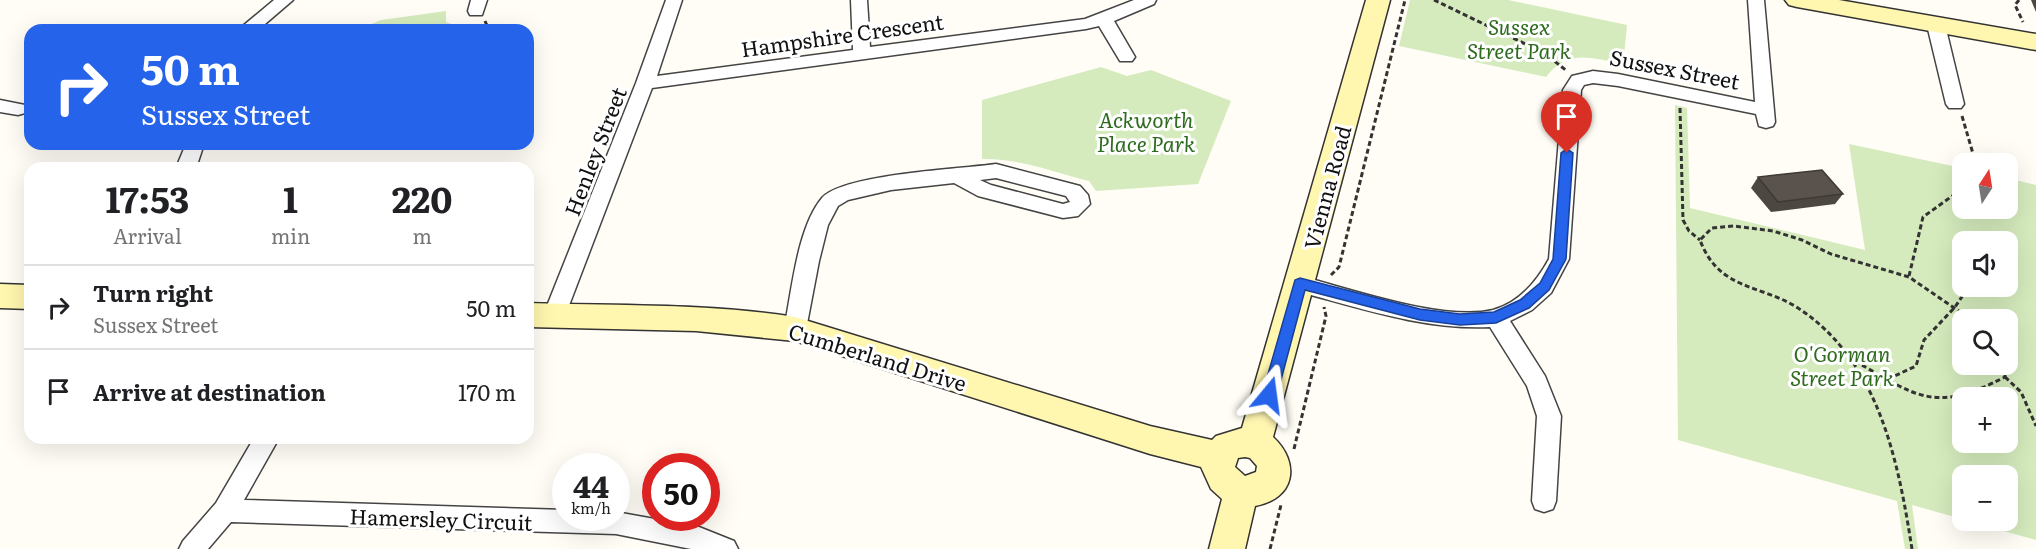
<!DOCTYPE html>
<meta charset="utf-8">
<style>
:root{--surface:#fff;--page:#f6f6f6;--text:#202124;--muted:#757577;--line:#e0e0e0}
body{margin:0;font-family:Literata,serif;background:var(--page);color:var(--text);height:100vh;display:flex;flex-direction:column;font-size:22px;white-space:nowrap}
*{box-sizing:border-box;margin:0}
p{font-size:20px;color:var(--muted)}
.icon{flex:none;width:33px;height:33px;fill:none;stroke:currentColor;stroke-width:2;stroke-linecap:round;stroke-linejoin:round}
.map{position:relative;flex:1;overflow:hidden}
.sheet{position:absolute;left:24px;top:162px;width:510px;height:282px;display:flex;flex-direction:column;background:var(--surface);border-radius:18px;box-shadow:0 6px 24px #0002}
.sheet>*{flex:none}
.top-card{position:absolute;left:24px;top:24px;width:510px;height:126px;border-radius:18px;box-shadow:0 6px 24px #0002;background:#2563eb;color:#fff;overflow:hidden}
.needle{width:39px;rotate:12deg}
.fabs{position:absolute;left:1952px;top:153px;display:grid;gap:12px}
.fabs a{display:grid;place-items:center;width:66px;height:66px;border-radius:12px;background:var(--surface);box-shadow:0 6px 24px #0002;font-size:30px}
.speed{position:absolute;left:552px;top:453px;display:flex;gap:12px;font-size:30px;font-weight:700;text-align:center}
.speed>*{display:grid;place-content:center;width:78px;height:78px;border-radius:50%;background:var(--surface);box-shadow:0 6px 24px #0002;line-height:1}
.speed small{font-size:15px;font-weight:400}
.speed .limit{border:9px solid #d22;background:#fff;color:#111}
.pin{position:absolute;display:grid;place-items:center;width:51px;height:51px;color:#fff;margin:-62px -26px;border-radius:50% 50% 50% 0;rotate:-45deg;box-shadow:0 0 6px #0007}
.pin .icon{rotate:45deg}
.me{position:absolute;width:66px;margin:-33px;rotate:16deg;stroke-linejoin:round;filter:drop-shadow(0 0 4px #0008)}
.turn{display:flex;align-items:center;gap:21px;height:126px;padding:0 18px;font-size:27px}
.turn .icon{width:78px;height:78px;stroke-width:2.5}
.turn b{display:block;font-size:42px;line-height:51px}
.eta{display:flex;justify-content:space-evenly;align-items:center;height:102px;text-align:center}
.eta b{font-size:36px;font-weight:700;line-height:42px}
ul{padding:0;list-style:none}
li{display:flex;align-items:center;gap:18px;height:84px;padding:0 18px;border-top:2px solid var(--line)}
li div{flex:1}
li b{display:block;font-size:22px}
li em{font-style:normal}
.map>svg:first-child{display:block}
</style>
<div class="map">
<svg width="2036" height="549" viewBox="0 0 2036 549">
<rect width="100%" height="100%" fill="#fffdf5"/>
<g fill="#d5ebbd" fill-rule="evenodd">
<path d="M1410,0H1508L1627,25L1623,65C1593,57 1567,49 1546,77L1399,46Z"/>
<path d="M446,11V22L461,28L477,25L483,28L482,30H357L381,20Z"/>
<path d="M1101,67L1127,76L1151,70L1231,101L1198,184L1096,191L1089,181C1054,172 1018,158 982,159V100Z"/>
<path d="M1675,105L1687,108L1690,208L1865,250L1849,144L1962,168V208H2007V178L2036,185V540L1968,521L2007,520V476H1962V519L1912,505L1918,549H1905L1897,501L1678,440ZM1962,242H2007V286H1962ZM1962,320H2007V364H1962ZM1962,398H2007V442H1962Z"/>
</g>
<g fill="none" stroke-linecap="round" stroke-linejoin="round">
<defs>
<g id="street">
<path d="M274,0H293L258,30H238Z"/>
<path d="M471,0H487L482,15H470L468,11Z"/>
<path d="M666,0H682L657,76L853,50L851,0H867L870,47L1085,19L1134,0H1156L1154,4L1114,21L1135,57L1132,61H1120L1099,26L1086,29L652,88L565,316L562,322L554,325L546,322L543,316L636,83Z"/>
<path d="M1748,0H1764L1775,122L1773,126L1766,128L1759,126L1756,114L1618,86L1593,83L1584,85L1581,90L1569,259L1551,293L1532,310L1510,321L1545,376L1561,416L1556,501L1553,509L1544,512L1535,509L1532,501L1537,416L1527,386L1490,327C1425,330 1363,309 1300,292L1293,290L1289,284L1293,278L1300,276C1351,289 1443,322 1493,310C1519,303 1537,281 1549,259L1563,90L1572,76L1593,71L1618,74L1755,102Z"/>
<path d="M1936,20L1942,21L1945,25L1964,104L1961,108H1949L1946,104L1927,25L1930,21Z"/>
<path d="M0,100L25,105L27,109L25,113L18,115L0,112Z"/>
<path d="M186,144H204L196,168H176Z"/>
<path d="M996,164L1080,186L1088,195L1090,204L1078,216L1063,218L978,196L954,183L891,190L848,200L838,206L828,225L819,261L806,329L803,335L795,338L787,335L784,329C792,291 797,228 822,198C843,174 961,169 996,164ZM996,178L1066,196L1070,202L1063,204L991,185L980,180Z"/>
<path d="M254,438H279L244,500L566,510V518H616V512L699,527L734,541L738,549H691L616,534L231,522L208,549H179L183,541L216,503Z"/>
</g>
<g id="secondary">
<path d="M1366,0H1390L1273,437C1301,463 1295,499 1255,506L1245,549H1209L1222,499L1211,489L1201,467L1150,454L795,341L696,331L528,327V303C617,306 706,303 795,317L1150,426L1212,440L1216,436L1242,428ZM1245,457L1250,458L1257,466L1256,472L1245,476L1235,467L1238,458Z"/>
<path d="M1785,0H1839L2036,34V50L1797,7L1789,5Z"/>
<path d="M0,284L30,285V309L0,308Z"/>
</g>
</defs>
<use href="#street" stroke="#444" stroke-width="3"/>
<use href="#secondary" stroke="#333" stroke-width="3"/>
<g stroke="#333" stroke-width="3" stroke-dasharray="5 3" stroke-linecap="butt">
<path d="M1434,0L1544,53L1567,71"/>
<path d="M2019,0L2015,5L2023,22"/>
<path d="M485,21L489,30"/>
<path d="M1680,108L1683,220L1689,231L1700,240"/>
<path d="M1962,116L1976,164"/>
<path d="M1331,275L1339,267L1405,0"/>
<path d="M1909,276L1923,217L1962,189"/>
<path d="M1855,361C1919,398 1935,413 2005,377V364"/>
<path d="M2005,377L2021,392L2036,426"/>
<path d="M1888,379L1916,366L1924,340L1955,307L1969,286"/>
<path d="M1294,449L1326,316L1324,307"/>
<path d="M1270,549L1281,505"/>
<path d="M1912,549C1898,460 1879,361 1798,308C1761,284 1719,291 1700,240L1712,228L1734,226L1773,231L1802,240L1831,254L1909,277L1972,320"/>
</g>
<use href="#street" fill="#fff" fill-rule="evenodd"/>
<use href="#secondary" fill="#fff6b0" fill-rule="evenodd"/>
</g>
<g fill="#4d4742">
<path d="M2031,0H2036V12Z"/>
<path d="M1758,177L1843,194L1835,204L1771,212L1751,188Z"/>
</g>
<path fill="#5a524d" stroke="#3f3936" stroke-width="1.5" d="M1822,170L1843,194L1778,202L1758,177Z"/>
<path fill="#2563eb" stroke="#184099" stroke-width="1.5" d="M1567,149L1573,153L1566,259L1549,290L1529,308L1496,323L1460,325L1420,320L1305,290L1277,395L1275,399L1269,401L1264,399L1262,395L1295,280L1300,278L1420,309L1460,314L1494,312L1520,300L1540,283L1553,259L1561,153Z"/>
<g text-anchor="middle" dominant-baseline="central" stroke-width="6" stroke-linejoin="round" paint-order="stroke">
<g font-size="21" font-style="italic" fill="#2f6b1f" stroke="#fff">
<text x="1519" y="25">Sussex<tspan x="1519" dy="24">Street Park</tspan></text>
<text x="1146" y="118">Ackworth<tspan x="1146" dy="24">Place Park</tspan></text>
<text x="1842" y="352">O'Gorman<tspan x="1842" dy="24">Street Park</tspan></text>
</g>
<g font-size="21" fill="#111" stroke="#fff">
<text transform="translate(842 34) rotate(-8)">Hampshire Crescent</text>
<text transform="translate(1675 68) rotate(11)">Sussex Street</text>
<text transform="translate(594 151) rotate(-69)">Henley Street</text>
<text transform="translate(1326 187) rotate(-75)">Vienna Road</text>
<text transform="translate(878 356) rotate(17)">Cumberland Drive</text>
<text transform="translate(441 518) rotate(2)">Hamersley Circuit</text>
</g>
</g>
</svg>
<div class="fabs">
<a><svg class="needle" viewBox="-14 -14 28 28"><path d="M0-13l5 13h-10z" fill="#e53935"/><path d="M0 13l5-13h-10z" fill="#757577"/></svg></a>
<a><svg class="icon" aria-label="sound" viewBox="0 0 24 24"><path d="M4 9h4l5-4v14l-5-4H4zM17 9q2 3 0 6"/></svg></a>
<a><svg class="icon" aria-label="search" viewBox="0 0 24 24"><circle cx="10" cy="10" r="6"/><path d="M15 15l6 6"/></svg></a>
<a>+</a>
<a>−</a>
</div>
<div class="speed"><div>44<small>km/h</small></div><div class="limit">50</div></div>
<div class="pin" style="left:1567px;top:153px;background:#d93025"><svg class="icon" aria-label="arrive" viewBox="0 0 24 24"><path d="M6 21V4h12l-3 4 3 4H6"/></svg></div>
<svg class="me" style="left:1269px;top:395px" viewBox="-20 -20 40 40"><path d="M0-17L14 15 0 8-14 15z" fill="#2563eb" stroke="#fff" stroke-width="4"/></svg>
<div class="top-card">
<div class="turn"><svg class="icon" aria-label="right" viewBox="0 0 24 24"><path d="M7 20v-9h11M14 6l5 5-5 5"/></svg><div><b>50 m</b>Sussex Street</div></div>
</div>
<section class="sheet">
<div class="eta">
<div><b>17:53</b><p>Arrival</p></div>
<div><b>1</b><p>min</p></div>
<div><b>220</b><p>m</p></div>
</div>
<ul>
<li><svg class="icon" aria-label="right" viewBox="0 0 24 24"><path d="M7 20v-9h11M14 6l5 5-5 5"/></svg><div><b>Turn right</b><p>Sussex Street</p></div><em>50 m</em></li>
<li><svg class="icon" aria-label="arrive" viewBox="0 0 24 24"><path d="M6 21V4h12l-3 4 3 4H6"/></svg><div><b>Arrive at destination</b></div><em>170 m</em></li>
</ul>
</section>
</div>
